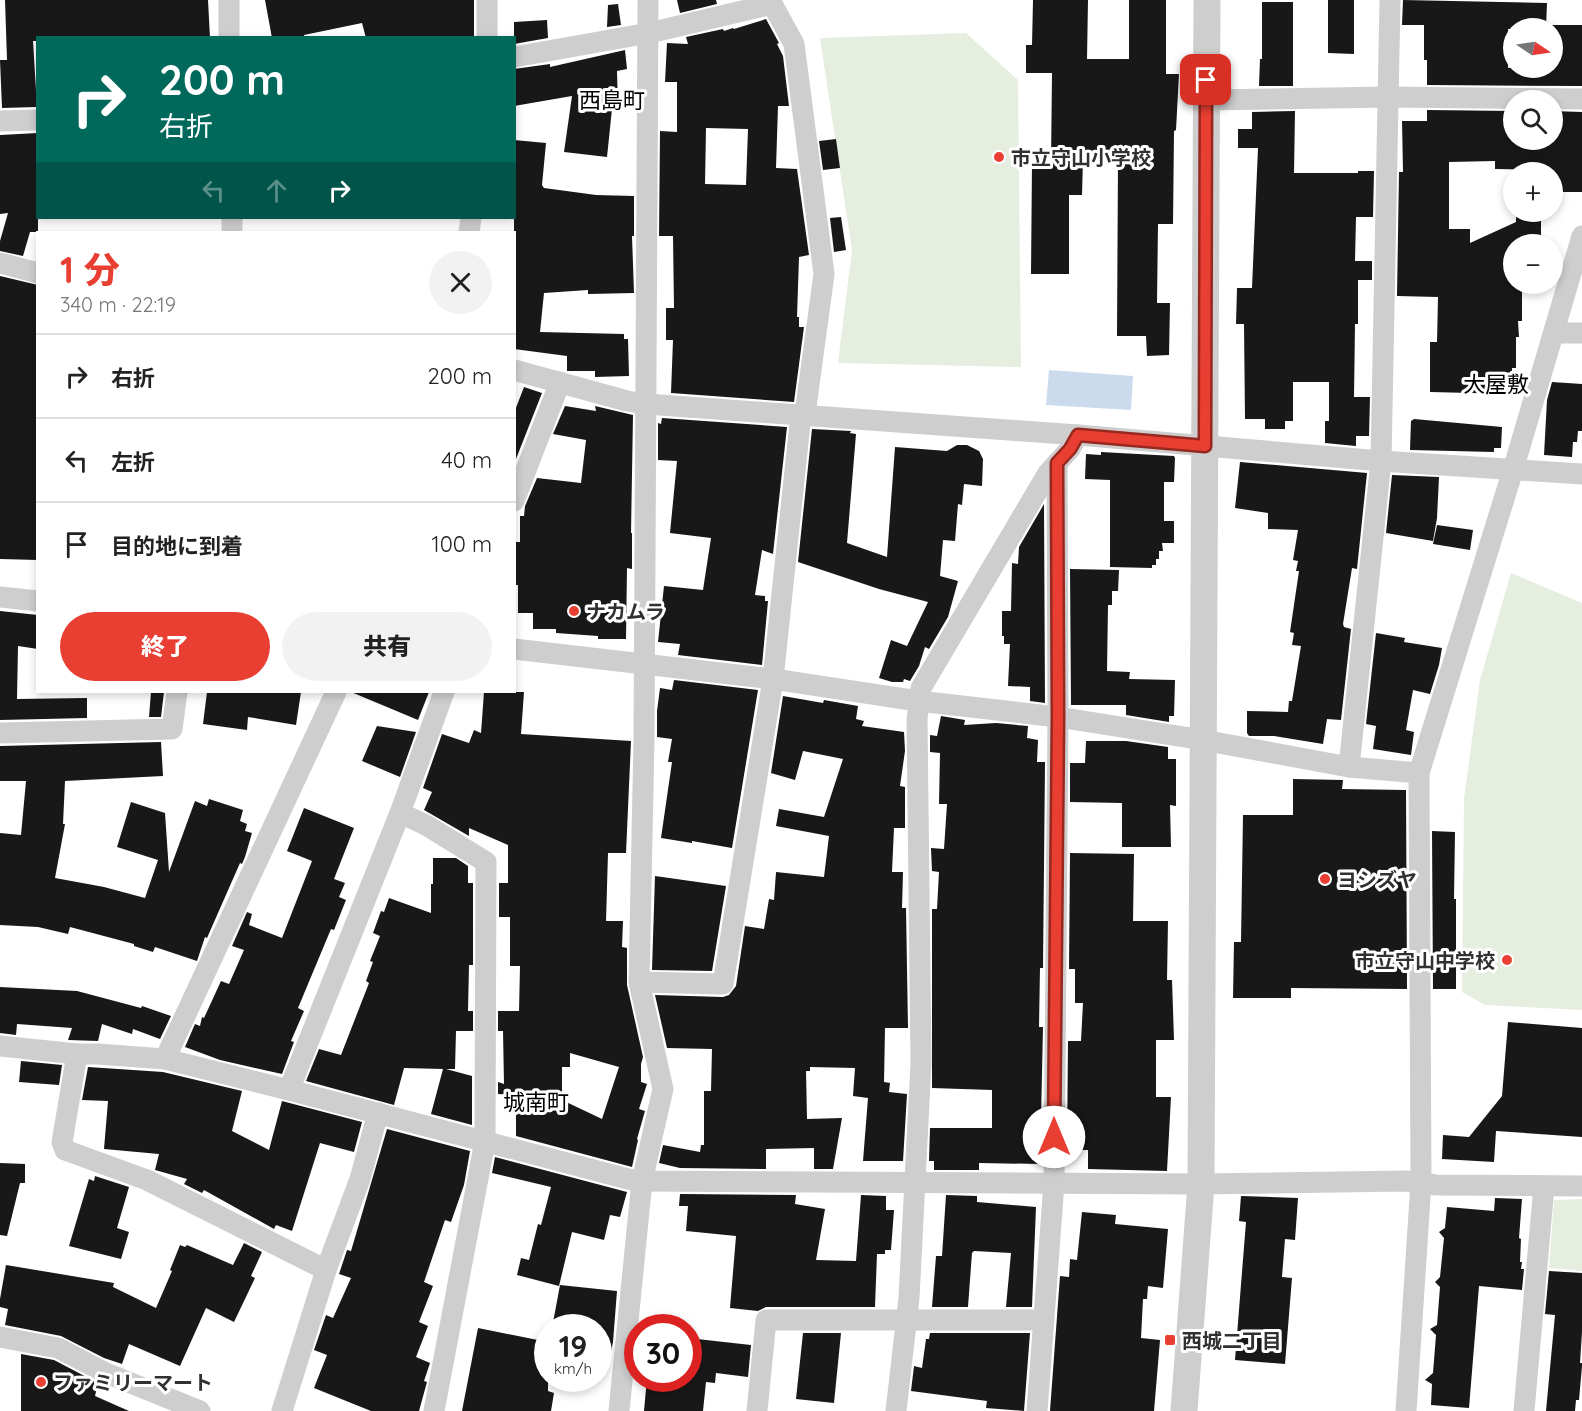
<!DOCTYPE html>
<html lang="ja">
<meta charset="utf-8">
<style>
:root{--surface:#fff;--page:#f2f2f2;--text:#222;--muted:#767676;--line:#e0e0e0;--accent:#e93e32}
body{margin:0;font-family:Quicksand,"Noto Sans JP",sans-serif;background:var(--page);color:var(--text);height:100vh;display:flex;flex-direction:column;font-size:22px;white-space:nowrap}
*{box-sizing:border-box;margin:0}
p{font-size:20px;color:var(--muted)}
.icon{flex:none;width:33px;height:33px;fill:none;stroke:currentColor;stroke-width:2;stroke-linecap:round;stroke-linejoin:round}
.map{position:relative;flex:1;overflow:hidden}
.panel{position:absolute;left:36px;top:231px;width:480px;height:462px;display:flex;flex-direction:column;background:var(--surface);border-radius:0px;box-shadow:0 3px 9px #0003}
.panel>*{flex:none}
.guide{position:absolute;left:36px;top:36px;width:480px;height:183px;border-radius:0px;box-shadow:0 3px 9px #0003;background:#00695c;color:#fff;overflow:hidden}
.needle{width:39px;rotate:103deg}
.tools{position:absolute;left:1503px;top:18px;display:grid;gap:12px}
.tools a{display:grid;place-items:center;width:60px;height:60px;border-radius:50%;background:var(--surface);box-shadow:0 3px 9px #0003;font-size:30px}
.speed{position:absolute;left:534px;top:1314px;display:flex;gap:12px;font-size:30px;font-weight:700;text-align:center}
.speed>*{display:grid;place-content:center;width:78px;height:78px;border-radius:50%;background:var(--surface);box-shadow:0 3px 9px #0003;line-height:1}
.speed small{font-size:15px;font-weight:400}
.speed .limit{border:9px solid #d22;background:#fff;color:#111}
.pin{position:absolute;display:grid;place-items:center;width:51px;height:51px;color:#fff;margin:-26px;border-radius:12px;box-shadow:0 3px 9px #0006}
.me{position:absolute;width:66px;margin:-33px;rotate:0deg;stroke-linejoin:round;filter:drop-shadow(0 0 4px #0008)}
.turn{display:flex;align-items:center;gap:21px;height:126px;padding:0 24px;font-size:27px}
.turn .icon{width:78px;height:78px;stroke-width:2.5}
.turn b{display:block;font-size:42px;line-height:51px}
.lanes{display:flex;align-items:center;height:57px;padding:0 24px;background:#0003;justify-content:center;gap:30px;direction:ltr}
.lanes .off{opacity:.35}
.round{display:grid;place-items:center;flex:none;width:63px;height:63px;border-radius:32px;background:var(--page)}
.overview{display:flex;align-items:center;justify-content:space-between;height:102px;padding:0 24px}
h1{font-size:36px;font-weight:800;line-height:45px;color:var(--accent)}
.cta{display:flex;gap:12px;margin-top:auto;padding:12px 24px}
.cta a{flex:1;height:69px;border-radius:36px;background:var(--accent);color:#fff;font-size:24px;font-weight:800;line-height:69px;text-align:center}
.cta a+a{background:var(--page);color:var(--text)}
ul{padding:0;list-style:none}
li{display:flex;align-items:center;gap:18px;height:84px;padding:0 24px;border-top:2px solid var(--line)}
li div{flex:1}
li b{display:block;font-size:22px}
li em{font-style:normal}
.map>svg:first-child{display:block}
</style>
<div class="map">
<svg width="1582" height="1411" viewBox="0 0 1582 1411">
<rect width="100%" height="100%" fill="#fff"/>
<g fill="#e5eedf">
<path d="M966,33L1018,80L1021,367L838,363L852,250L820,38Z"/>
<path d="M1511,573L1582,603V1010L1485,1005L1462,992L1464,799L1480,680Z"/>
<path d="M1582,1199V1271L1549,1268L1554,1200Z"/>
</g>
<path fill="#cbdbed" d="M1049,370L1133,376L1131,410L1046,405Z"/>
<g fill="#181818" fill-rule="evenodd">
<path d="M5,0H208L210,38H38V41H33L37,107L2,108L0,60H7Z"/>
<path d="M265,0H474V38H366L362,23L304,35L305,38H272Z"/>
<path d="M677,0H716L717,4L680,13Z"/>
<path d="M1033,0H1088L1087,59H1129V0H1166V74H1179L1176,130L1174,131L1173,224H1158L1157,303H1170L1169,355L1147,356L1146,336H1117L1118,159H1083L1082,195H1069V274H1031L1032,163L1051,164L1052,73H1026V45H1032Z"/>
<path d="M1328,0H1354V54L1328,53Z"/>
<path d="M1403,0L1547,3L1546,28L1508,29V68H1552V25H1582V86L1427,85V60H1424V25H1402Z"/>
<path d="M1262,2H1293V86H1259L1260,59H1262Z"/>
<path d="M618,4L621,25L607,27L608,5Z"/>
<path d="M766,19L779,43L777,44L783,56L789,106H778L776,168L797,169L809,255L799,257L797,317H799V327H804L794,402L671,393L673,340H666V308H674L673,236H659L660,131L677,132V82H665L667,43L688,44L686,37L723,29L724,31L733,28L734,29ZM706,128L748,129L746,185L705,184Z"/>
<path d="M547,20L548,38L514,44V22Z"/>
<path d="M625,50L627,69L617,71L618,109H612L607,157L564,152L572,96L514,106V69L550,64V67Z"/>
<path d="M1427,110L1514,111V140H1552V111L1582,112V192H1552V170L1495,169V161L1449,162V229H1470V243L1516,222V212H1541V244H1514V284H1522V321H1518L1519,337H1516V368H1512V394L1430,392V342H1437L1438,297L1397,296L1399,172H1403L1402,121H1427Z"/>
<path d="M1295,111L1294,173H1358V171H1374L1373,217H1356L1355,261H1372V280H1358V324H1355L1354,397H1370L1369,436H1356V446L1325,443V421H1329V382H1293V421H1285V429H1265V419H1245L1244,324H1236L1237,288H1252L1258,148H1238V129H1252V112Z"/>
<path d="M38,133V232H30L23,256L0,251V241L8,213L0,214V135Z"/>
<path d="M836,139L840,168L823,170L819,141Z"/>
<path d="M514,140L546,143L542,185L544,188L596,195L634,196V236H632L634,293L588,294V290L544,293L540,332L624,334V339H628L629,376L595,377V371H567V356L514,349Z"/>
<path d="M841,217L846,250L834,252L830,218Z"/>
<path d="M0,276L38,285V560L0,559Z"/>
<path d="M1552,382L1582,384V431H1578L1577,442H1573L1572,457L1544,455L1547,400Z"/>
<path d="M524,387L542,393L514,464V413Z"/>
<path d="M565,406L596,411L595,406L633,415L631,533H632V569L627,568L626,639H598V636L556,633V629H533V613H518V585H514V548H516V542H520V516H524L525,506L537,478L581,483L586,440L553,434Z"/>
<path d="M662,418L787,427L773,554L762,550L755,595L765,596V601H768L762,665L678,655L680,644L658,642L664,586L703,590L711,538L670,533L677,461L658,460V423L661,424Z"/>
<path d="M1414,419L1502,427L1501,448H1494V452L1410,450L1411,421Z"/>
<path d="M812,429L851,431L850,433L856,434L847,543L887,557L895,447L947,451L957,445H967L979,451L983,459L982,486L964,484L962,505L958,504L955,541L943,540L940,576L958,581L948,617L929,649L925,647L919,666L910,681L904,679L903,682H892L879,678L891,640L907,646L928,602L879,589L798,562Z"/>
<path d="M1101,452L1174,456L1175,458L1174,482H1164V521H1174V543H1162L1163,551H1159V559H1156V565H1152V568L1110,567V480L1085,479L1086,454L1101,455Z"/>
<path d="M1240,462L1367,473L1357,569L1352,568L1343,624L1344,627L1351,629L1341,720L1327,719L1323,744L1274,736H1249L1247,733V711L1288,712L1289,701H1292L1301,646L1292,645L1294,633L1290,632L1299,571H1296L1298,561L1293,560L1298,530L1268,529V513L1235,508Z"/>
<path d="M1392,475L1439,477L1437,518L1433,541L1386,533Z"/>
<path d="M1044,504L1045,703L1030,701V687L1008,686L1010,644H1004V636H1002V611H1011L1012,563L1018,564L1019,547Z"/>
<path d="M1437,525L1473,530L1470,550L1433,544Z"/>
<path d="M1070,569L1119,570L1118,591H1112V605H1108L1107,671L1130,672L1129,679L1175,680L1174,716H1169V722L1126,715V705H1071Z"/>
<path d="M0,611L38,615V649L18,646L17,699L87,698V718L0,720Z"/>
<path d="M1376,633L1405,638L1404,642L1442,648L1439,665L1430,694L1413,690L1406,730L1414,732L1411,755L1373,749L1376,726L1366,724Z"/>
<path d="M674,680L758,690L732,848L692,841V843L661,838L672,762H668L672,739L657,737V711L660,688L672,690Z"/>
<path d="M151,692H164L161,717H149Z"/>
<path d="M207,692H301L296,725L248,717L247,730L203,724Z"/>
<path d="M351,692H429L418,720Z"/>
<path d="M484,692H524L521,734L631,741L626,853H608L606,921H623L622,947L627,948V985L643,1057L641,1064V1082L647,1084L639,1109L645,1111L637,1139L638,1140L632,1167L516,1136V1095L498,1094V1082L504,1084L503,1031H498V1011H519L520,966H510V917H499V883H508V859H510H508V845L469,828V836L424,810L432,792L423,788L442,734L469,743L474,730L481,733ZM570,1053L619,1067L602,1119L562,1100V1067H570Z"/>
<path d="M783,696L823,703L824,700L858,706L856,719L864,721L862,726L904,732L905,751L900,786L905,787V828H894L892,872H903L902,908H906L908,1028H885L884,1082L890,1083L889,1092L907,1094L903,1161H863L868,1098L853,1096L855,1068L810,1067V1071H806L807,1119L842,1118L833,1169H814V1148L766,1149V1169L680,1168L659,1163L663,1145L700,1152L701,1145H704V1091H711L712,1049L667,1048L655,995L723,997L729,995L736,986L745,926L764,929L769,899L774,900L776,872L824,877L829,836L776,826L779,809L824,817L843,759L803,751L795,780L771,773Z"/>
<path d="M941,716L965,720L964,725L996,723L1028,726L1027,738L1038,740L1037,762H1045L1043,968H1040L1039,1027H1043L1040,1164L979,1163V1170H934V1161H929L930,1128H992V1090L932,1088V909H937L939,872L932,871L931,848L944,849L947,804H939L940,753L930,752V735L937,736Z"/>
<path d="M377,726L416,732L400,777L362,761Z"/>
<path d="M1086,741H1126L1168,747V759H1176V806L1170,805L1171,847H1122V803L1070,802V763H1085Z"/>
<path d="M161,742L163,776L65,781L63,824H65L55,878L104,887L145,898L158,860L117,847L131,802L165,813L169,872L195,801L207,806L209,799L243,810L240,821L247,824L245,831L252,833L245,857L242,864L240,863L207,938L205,937L197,961L155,947L153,952L134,946V944L70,927L68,934L38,927L0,925V833L21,835L26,781H0V746Z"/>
<path d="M1293,779L1343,780L1342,789L1406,790L1407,989L1291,988V998H1233L1234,942H1241L1243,815H1293Z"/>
<path d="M304,808L354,828L334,879L345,883L339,897L346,900L334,930L331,929L298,1008L304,1011L291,1041L294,1042L282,1074L220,1060L185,1047L195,1024L200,1026L202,1017L204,1018L221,981L229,984L244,950L232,946L247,912L252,914L249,925L282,938L312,861L287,851Z"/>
<path d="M1432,831L1455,832L1454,899H1456V989H1433Z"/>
<path d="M1070,853L1134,854L1133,921H1168L1167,980H1172L1174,1040H1156V1097H1171L1167,1171L1088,1169V1150H1067L1068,1041H1081L1083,1003H1075V969H1069Z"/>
<path d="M433,858H456L468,866V883H473V965H469L468,1011H473V1031H456L455,1069H446L472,1076V1125L431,1114L443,1069L404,1068L394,1105L306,1081L319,1049L341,1055L369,983L366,981L373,962L370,961L380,936L373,933L381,911L384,912L389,898L431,913V884H433Z"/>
<path d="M655,876L726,886L712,971L652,970Z"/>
<path d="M0,987L77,991L141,1008L142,1006L171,1016L160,1039L133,1029L132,1034L102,1024L98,1041L68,1040L72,1028L17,1024L16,1035L0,1033Z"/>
<path d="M1508,1022L1582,1028V1137L1496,1131L1494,1162L1442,1159L1443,1135L1469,1137L1502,1096Z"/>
<path d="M21,1061L62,1065L59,1085L19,1082Z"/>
<path d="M88,1067L163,1072L242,1091L232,1131L269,1150L282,1101L362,1122L354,1152L320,1143L292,1231L276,1225L274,1229L204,1190L202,1193L184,1184L187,1179L155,1170L159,1154L104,1149L108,1101L82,1100Z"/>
<path d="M387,1129L470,1151L464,1185L451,1222L445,1220L424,1282L433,1286L419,1322L428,1326L416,1357L430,1363L424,1381L427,1382L419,1411H371L314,1388L327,1355L314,1350L326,1315L333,1318L351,1278L339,1274L347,1250L351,1251Z"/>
<path d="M495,1157L627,1192L620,1217L610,1215L604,1240L572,1232L559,1286L517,1275L521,1258L529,1260L538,1224L541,1225L551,1187L492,1173Z"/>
<path d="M0,1163L25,1164V1183H20L7,1236L0,1235Z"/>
<path d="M95,1176L129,1187L117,1228L129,1232L121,1259L69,1246L89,1179L94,1181Z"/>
<path d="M680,1194L796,1195L795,1204L825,1209L816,1260L856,1261L861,1195L886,1196V1210H894L891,1250H885V1254H877L875,1307H766L758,1311L730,1308L736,1236L686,1231L688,1206H679Z"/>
<path d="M946,1195L977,1196V1202L1036,1207L1032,1307H1006L1011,1253L974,1251L972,1253L968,1307H932L936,1256H942Z"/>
<path d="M1241,1196L1298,1198L1295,1240L1285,1239L1282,1277L1292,1278L1285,1364L1235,1360L1246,1222L1239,1221Z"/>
<path d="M1495,1198L1522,1199L1519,1238L1521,1239L1520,1262H1522L1521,1269H1524L1522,1290L1479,1286L1469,1408L1431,1405L1432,1384L1425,1380L1433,1373L1436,1335L1430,1329L1437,1325L1440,1287L1435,1282L1440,1277L1444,1238L1439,1232L1445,1228L1447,1207L1494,1211Z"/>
<path d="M1082,1212L1116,1215L1115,1224L1168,1229L1163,1288L1148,1286L1147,1299H1143L1141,1338L1160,1340L1154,1411H1050L1060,1276L1069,1277L1070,1259L1077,1260Z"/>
<path d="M244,1243L262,1252L251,1276L255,1278L234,1322L206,1308L180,1366L129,1344L122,1364L104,1358L61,1336L5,1325L8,1309L0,1307V1299L6,1265L114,1283L113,1287L156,1308L172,1271L170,1270L180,1245L185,1247L187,1245L233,1265Z"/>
<path d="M1549,1271L1582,1273V1332L1580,1363H1582V1366L1579,1400H1576L1575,1411H1546L1555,1315L1545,1314Z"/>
<path d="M560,1285L617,1291L613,1342L607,1371H598V1328H552Z"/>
<path d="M478,1328L548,1342V1391L554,1393L551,1411H462Z"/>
<path d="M803,1333H841L834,1403L796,1399Z"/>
<path d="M930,1333H1030L1024,1411L986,1408L987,1401L911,1391L914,1366L922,1368L926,1339H929Z"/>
<path d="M688,1338L751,1345L748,1377L716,1373L715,1383L706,1382L703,1411H644L647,1378H688Z"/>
<path d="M21,1354L54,1360L98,1383L95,1396L129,1411H21Z"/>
</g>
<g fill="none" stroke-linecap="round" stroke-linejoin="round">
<g stroke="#cecece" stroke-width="21">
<path d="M229,0V38"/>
<path d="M487,0V38"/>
<path d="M770,0L794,44L824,274L805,414"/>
<path d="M514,57L649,33L772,4"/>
<path d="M1206,100L1388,97L1582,99"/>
<path d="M0,121L38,120"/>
<path d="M232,232V218"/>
<path d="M469,232L471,218"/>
<path d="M0,263L38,273"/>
<path d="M1554,333H1582"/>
<path d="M514,370L627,401L646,404L1078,435L1381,461L1582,474"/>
<path d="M514,501L560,382"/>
<path d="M0,597L38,601"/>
<path d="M514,649L773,679L918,701L1058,717L1203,740L1349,767L1419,773"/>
<path d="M0,733L172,729L177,692"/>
<path d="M1349,767L1381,461L1390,0"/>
<path d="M400,813L426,825L486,862L485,1141L434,1411"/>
<path d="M639,982L723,984L773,679L801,414"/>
<path d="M0,1046L77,1054H98L165,1059L289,1090L628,1179L642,1181L1201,1184L1405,1181L1436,1185L1582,1186"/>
<path d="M77,1054L62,1142L65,1150L147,1180L326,1270"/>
<path d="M165,1059L336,692"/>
<path d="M289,1090L400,813L444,692"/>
<path d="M0,1337L58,1348L106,1373L200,1411"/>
<path d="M282,1411L326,1270L360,1179L378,1113"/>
<path d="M619,1411L642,1181L663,1089L639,982L644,740L648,0"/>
<path d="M757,1411L766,1320H1044"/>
<path d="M896,1411L909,1298L921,1063L917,719L921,688L1048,473L1070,449L1078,435"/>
<path d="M1037,1411L1054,1183L1058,717L1057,463"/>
<path d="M1406,1411L1421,1183L1419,773L1513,470L1582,236"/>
<path d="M1524,1411L1544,1186"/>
</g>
<path stroke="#cecece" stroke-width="27" d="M1184,1411L1201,1184L1207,0"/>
</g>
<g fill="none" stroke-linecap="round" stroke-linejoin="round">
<defs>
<path id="route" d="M1054,1137L1058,717L1057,463L1070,449L1078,435L1205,446L1206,80"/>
</defs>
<use href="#route" stroke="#972820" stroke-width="15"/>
<use href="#route" stroke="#e93e32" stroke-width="10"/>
</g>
<g fill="#e93e32" stroke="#fff" stroke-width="2">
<circle cx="999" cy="157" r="6"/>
<circle cx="574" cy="611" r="6"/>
<circle cx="1325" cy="879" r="6"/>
<circle cx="1507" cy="960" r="6"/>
<rect x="1164" y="1334" width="12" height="12" rx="3"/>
<circle cx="41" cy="1382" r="6"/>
</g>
<g text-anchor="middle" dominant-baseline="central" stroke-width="6" stroke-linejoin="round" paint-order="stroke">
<g font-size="20" font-weight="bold" fill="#313131" stroke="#fff" text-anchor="start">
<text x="1011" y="157">市立守山小学校</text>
<text x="586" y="611">ナカムラ</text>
<text x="1337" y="879">ヨシズヤ</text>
<text x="1495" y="960" text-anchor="end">市立守山中学校</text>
<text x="1182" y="1340">西城二丁目</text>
<text x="53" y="1382">ファミリーマート</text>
</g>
<g font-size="22" fill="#000" stroke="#fff">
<text x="612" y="100">西島町</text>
<text x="1496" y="384">大屋敷</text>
<text x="536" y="1102">城南町</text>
</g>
</g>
</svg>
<div class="tools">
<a><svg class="needle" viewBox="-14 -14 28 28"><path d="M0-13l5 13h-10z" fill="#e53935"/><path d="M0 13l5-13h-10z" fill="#767676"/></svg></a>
<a><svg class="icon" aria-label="search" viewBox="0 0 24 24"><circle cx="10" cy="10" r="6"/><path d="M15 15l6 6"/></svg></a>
<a>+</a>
<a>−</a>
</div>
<div class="speed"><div>19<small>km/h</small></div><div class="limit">30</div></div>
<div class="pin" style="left:1206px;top:80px;background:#d93025"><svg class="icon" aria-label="arrive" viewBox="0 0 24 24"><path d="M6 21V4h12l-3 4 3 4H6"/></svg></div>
<svg class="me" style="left:1054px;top:1137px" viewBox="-20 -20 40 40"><circle r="19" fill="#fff"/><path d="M0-13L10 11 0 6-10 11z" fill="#e93e32"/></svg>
<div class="guide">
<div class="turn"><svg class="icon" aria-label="right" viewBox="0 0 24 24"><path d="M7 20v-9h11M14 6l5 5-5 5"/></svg><div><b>200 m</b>右折</div></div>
<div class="lanes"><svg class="icon off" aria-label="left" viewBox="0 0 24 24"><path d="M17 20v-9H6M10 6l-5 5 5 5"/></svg><svg class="icon off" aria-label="ahead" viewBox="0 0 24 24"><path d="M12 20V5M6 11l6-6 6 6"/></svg><svg class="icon" aria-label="right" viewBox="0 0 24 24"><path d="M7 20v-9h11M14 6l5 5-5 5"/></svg></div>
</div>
<section class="panel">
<div class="overview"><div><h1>1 分</h1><p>340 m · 22:19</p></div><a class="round"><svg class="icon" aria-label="close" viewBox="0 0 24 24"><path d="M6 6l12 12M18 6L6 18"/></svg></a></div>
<ul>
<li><svg class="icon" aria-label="right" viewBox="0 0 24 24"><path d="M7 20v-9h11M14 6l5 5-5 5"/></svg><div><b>右折</b></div><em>200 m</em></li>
<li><svg class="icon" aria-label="left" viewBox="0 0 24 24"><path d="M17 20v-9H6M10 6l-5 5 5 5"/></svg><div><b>左折</b></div><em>40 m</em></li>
<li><svg class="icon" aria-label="arrive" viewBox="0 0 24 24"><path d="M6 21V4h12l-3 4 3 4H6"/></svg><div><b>目的地に到着</b></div><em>100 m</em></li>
</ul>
<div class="cta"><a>終了</a><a>共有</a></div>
</section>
</div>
